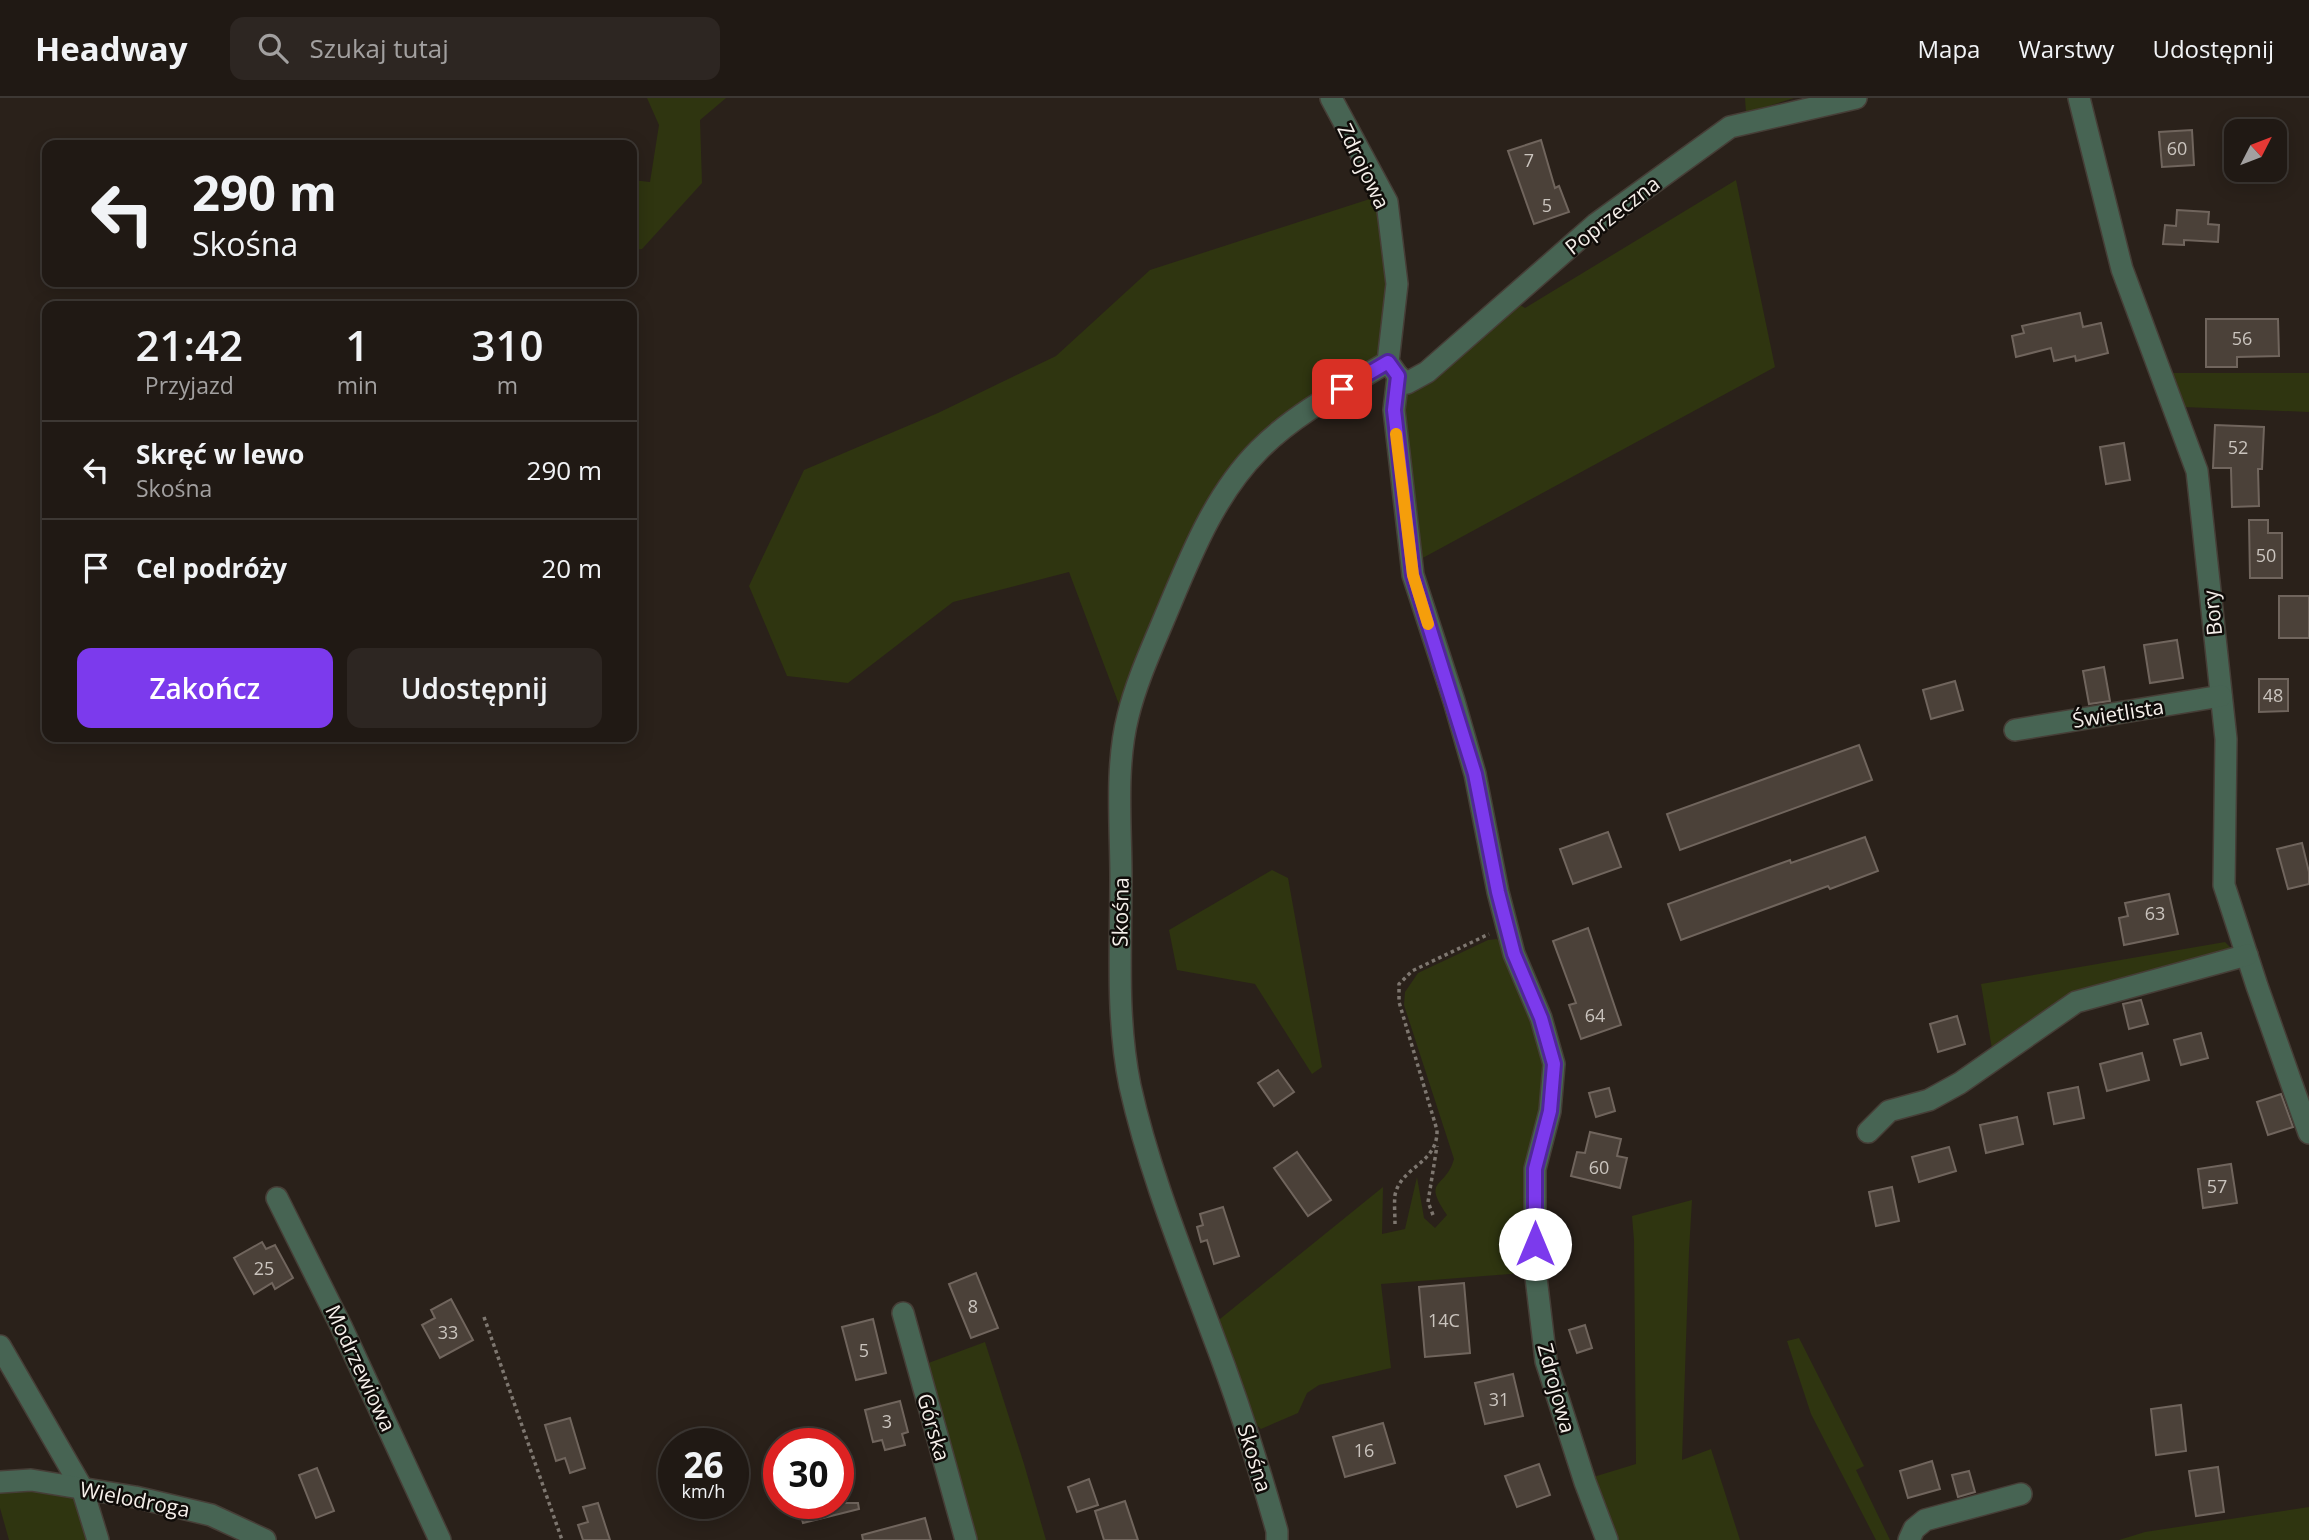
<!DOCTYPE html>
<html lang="pl">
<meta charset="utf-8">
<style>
:root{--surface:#201914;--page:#2d2622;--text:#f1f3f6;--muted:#a2a0a0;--line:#3d3834;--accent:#7c3aed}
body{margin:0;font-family:"Open Sans",sans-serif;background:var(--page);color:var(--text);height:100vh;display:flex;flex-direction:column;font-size:26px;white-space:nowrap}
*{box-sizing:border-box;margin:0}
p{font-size:23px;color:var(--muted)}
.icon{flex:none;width:38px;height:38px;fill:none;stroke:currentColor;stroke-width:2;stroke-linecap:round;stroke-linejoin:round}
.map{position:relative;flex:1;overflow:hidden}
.drawer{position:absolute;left:42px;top:203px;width:595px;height:441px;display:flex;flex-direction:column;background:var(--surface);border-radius:14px;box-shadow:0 4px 18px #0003,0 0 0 2px var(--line)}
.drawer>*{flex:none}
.banner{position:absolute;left:42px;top:42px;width:595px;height:147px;border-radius:14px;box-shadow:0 4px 18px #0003,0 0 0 2px var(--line);background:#201914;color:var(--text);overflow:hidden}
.needle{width:46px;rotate:48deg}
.tools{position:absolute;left:2224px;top:21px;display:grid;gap:14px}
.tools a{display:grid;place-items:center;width:63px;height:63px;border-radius:14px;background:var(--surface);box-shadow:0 4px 18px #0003,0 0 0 2px var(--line);font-size:35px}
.speed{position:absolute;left:658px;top:1330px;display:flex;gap:14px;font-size:35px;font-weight:700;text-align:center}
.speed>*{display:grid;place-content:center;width:91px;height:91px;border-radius:50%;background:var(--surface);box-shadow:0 4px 18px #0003,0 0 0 2px var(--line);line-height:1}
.speed small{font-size:18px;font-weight:400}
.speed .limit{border:10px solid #d22;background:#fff;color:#111}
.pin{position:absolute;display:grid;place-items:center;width:60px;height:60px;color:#fff;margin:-30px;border-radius:14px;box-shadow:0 4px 10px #0006}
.me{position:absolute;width:77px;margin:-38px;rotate:0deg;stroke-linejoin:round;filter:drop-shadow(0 0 5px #0008)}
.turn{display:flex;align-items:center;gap:24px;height:147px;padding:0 35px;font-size:32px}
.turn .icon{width:91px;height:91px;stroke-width:2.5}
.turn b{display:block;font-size:49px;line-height:60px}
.eta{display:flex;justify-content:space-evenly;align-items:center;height:119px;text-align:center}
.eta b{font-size:42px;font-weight:600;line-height:49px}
.action{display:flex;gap:14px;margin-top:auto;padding:14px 35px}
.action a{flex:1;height:80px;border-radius:14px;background:var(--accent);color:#fff;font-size:28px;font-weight:600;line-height:80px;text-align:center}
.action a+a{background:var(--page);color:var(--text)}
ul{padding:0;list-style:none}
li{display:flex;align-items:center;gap:21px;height:98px;padding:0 35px;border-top:2px solid var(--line)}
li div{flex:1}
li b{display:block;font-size:26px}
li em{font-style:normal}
header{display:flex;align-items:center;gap:42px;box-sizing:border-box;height:98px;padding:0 35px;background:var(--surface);border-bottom:2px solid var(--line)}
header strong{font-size:33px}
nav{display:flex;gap:38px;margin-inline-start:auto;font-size:24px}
.search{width:490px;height:63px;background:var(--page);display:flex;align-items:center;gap:18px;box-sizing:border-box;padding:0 24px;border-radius:14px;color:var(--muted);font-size:26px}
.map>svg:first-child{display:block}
</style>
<header>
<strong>Headway</strong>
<div class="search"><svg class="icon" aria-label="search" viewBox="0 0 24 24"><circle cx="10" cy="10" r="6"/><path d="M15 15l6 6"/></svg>Szukaj tutaj</div>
<nav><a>Mapa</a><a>Warstwy</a><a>Udostępnij</a></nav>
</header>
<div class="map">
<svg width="2309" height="1442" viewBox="0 0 2309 1442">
<rect width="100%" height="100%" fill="#2a211a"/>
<g fill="#2f3510">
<path d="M647,0H726L700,22L702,85L642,151L632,152V82L650,84L659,27Z"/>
<path d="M1745,0H1794L1746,15Z"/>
<path d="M1736,82L1775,269L1419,462L1401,338L1405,298L1514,203L1525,210Z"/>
<path d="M1379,98L1392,183L1377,261L1242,362L1123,617L1069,474L953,504L848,585L787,578L749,488L804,372L938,315L1056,258L1150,172Z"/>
<path d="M2172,275H2309V314L2184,309Z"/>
<path d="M1272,772L1288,780L1322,969L1312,976L1255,886L1177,872L1169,832Z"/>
<path d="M1497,841L1503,846L1549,964L1529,1066L1523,1175L1381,1186L1391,1270L1319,1287L1307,1295L1298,1315L1261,1331L1249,1320L1215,1225L1383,1089L1382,1136L1405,1131L1417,1079L1424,1120L1435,1130L1447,1117C1421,1080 1446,1091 1454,1061L1404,907L1405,894L1418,875L1488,842Z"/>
<path d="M2225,844L2230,849V854L2074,900L1992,951L1981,886Z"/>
<path d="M1692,1102L1689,1153L1682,1362L1711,1351L1740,1442H1610L1590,1380L1636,1366L1634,1142L1632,1118Z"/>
<path d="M1799,1240L1864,1368L1856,1372L1890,1442H1876L1811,1316L1787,1243Z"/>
<path d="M985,1244L1024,1366L1046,1442H972L923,1267Z"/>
<path d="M0,1390L75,1396L88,1442H9L0,1410Z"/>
<path d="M2309,1409V1442H2119L2145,1434Z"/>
</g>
<g fill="#4b4139" stroke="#70655d" stroke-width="2">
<path d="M2192,32L2194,67L2162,69L2159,34Z"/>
<path d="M1541,42L1555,90L1559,88L1569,114L1534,126L1508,53Z"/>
<path d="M2177,112L2209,114L2208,126L2219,127L2218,144L2184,142V147L2163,146L2165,127L2176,128Z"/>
<path d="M2080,215L2083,229L2101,225L2108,255L2076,263L2075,258L2054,263L2051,250L2016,259L2012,238L2024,235L2022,228Z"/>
<path d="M2206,221H2278L2279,258L2237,259V269H2206Z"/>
<path d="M2215,327L2264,329L2262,371H2258L2259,408L2232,409L2231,370H2213Z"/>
<path d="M2124,345L2130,382L2106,386L2100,349Z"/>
<path d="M2249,422H2268V435H2282V480H2250Z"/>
<rect x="2279" y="498" width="30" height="42"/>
<path d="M2177,542L2183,580L2150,585L2144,547Z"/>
<path d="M2104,569L2110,603L2089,606L2083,573Z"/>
<path d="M2259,581H2288V613L2259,614Z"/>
<path d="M1955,583L1963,612L1931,621L1923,592Z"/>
<path d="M1859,647L1872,682L1680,752L1667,716Z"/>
<path d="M1608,734L1621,769L1573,786L1560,751Z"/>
<path d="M1865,739L1878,773L1830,791L1828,788L1681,842L1668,806L1790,762L1791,765Z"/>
<path d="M2302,745L2309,774V786L2288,791L2277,751Z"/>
<path d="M2169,796L2178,836L2124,847L2119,820L2128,818L2125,805Z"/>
<path d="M1588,830L1621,927L1581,941L1569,907L1576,905L1553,843Z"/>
<path d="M2141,902L2148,926L2129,931L2123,906Z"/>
<path d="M1957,918L1965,946L1938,954L1930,926Z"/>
<path d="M2201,935L2208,960L2181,967L2174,942Z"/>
<path d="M2142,955L2149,982L2107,993L2100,966Z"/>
<path d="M1278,972L1294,994L1274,1008L1258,985Z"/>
<path d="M2078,989L2084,1020L2054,1026L2048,995Z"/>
<path d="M1609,990L1615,1013L1596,1019L1589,995Z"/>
<path d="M2281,996L2293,1029L2268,1037L2257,1004Z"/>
<path d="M2017,1019L2023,1046L1986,1055L1980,1027Z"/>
<path d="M1590,1034L1621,1041L1617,1058L1627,1060L1620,1090L1571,1078L1577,1054L1585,1055Z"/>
<path d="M1949,1049L1956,1073L1919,1084L1912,1059Z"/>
<path d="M1297,1054L1331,1102L1308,1118L1274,1070Z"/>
<path d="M2231,1066L2237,1105L2203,1110L2198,1071Z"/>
<path d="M1892,1089L1899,1123L1876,1128L1869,1094Z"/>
<path d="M1223,1109L1239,1158L1214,1166L1207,1142L1201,1144L1197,1129L1203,1127L1200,1116Z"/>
<path d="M262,1144L266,1151L275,1147L293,1180L275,1191L272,1185L254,1196L234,1160Z"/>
<path d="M976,1175L998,1230L971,1240L949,1186Z"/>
<path d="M1464,1185L1470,1255L1425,1259L1419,1189Z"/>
<path d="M451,1201L473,1242L440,1260L422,1227L435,1220L431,1212Z"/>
<path d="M873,1221L886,1275L856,1282L842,1229Z"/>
<path d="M1585,1227L1592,1250L1577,1255L1569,1232Z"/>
<path d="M1513,1276L1523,1318L1485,1326L1475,1285Z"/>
<path d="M900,1303L908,1334L902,1336L905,1347L885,1352L882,1342L873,1344L865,1312Z"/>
<path d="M2181,1307L2186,1353L2156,1357L2151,1311Z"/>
<path d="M570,1320L585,1370L570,1375L565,1360L556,1363L545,1327Z"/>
<path d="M1383,1325L1395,1365L1345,1379L1333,1339Z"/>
<path d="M1932,1363L1940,1391L1908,1400L1900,1373Z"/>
<path d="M1539,1366L1550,1397L1517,1409L1505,1378Z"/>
<path d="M2218,1369L2224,1414L2196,1418L2189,1373Z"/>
<path d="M317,1370L334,1413L316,1420L299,1377Z"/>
<path d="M1969,1373L1975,1394L1958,1399L1952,1377Z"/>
<path d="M1089,1381L1098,1407L1077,1414L1068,1389Z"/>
<path d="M1125,1403L1138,1442H1104L1095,1413Z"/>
<path d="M598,1405L610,1442H583L578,1427L588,1424L583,1409Z"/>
<path d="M797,1405H858L859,1411L803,1425Z"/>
<path d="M925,1420L931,1442H863L862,1437Z"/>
</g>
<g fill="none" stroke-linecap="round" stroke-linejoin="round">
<defs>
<g id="minor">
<path d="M1331,0L1387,104L1397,186L1388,264L1398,278L1394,312L1413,477L1454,603L1475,676L1498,794L1514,856L1541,920L1554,966L1550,1013L1535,1071V1171L1546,1263L1585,1384L1607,1442"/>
<path d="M2079,0L2122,171L2197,373L2226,641L2224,787L2257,888L2309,1035"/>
<path d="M1398,278L1407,285L1427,274L1596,126L1730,29L1856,0"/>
<path d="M2015,632L2221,598"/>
<path d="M1868,1034L1889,1013L1929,1002L1960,985L2076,904L2247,857"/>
<path d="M277,1100L341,1228L440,1442"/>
<path d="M903,1215L966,1442"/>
<path d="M0,1248L82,1390L98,1442"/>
<path d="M0,1384L31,1382L135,1399L211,1417L265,1442"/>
<path d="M1277,1442V1433C1258,1366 1237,1300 1212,1235C1182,1154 1149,1073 1130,988C1116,919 1121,850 1121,780C1121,728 1115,669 1128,618C1136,585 1151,552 1164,521C1189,462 1213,398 1259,352C1294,316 1346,289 1388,264"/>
<path d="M1909,1442L1914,1431L1925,1422L2021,1396"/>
</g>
</defs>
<use href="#minor" stroke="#463e37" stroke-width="24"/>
<g stroke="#7e7770" stroke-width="3.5" stroke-dasharray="3.5 3.5" stroke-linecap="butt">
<path d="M1433,1117L1428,1104L1437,1048"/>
<path d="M1395,1126C1395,1117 1394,1106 1395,1097C1401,1068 1438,1066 1437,1032L1399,904V886L1412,873L1489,836"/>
<path d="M484,1219L562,1442"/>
</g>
<use href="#minor" stroke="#476453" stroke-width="21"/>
</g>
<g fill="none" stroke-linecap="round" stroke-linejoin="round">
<defs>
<path id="route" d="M1342,291L1388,264L1398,278L1394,312L1413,477L1475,676L1498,794L1514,856L1541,920L1554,966L1550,1013L1535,1071V1146"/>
</defs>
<use href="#route" stroke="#51269a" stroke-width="18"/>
<use href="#route" stroke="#7c3aed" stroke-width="12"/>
<path stroke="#f59e0b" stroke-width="12" d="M1396,336L1413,477L1428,526"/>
</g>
<g text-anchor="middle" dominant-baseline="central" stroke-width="5" stroke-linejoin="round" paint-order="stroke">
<g font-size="18" fill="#cac4be">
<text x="2177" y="50">60</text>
<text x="1529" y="62">7</text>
<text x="1547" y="107">5</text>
<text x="2242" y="240">56</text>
<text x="2238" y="349">52</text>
<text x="2266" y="457">50</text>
<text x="2273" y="597">48</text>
<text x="2155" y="815">63</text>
<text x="1595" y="917">64</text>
<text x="1599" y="1069">60</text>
<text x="2217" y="1088">57</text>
<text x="264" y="1170">25</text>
<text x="973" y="1208">8</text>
<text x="1444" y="1222">14C</text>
<text x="448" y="1234">33</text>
<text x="864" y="1252">5</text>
<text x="1499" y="1301">31</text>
<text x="887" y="1323">3</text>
<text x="1364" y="1352">16</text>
</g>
<g font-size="21" fill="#f5efea" stroke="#100c09">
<text transform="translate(1364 68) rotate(64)">Zdrojowa</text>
<text transform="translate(1612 117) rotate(-38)">Poprzeczna</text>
<text transform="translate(2212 515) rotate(-96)">Bory</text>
<text transform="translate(2118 615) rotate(-9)">Świetlista</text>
<text transform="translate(1120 814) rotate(-89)">Skośna</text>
<text transform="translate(361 1270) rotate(65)">Modrzewiowa</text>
<text transform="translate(1557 1290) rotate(75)">Zdrojowa</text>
<text transform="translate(934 1329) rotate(74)">Górska</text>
<text transform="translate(1255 1360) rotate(73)">Skośna</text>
<text transform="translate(135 1401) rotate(11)">Wielodroga</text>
</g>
</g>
</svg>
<div class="tools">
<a><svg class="needle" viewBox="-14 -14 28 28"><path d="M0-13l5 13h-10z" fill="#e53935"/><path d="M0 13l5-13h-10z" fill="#a2a0a0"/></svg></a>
</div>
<div class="speed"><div>26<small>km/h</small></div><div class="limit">30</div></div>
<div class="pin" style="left:1342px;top:291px;background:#d93025"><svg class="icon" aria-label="arrive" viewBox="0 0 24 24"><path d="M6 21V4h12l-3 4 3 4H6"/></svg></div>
<svg class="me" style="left:1535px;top:1146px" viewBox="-20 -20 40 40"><circle r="19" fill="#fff"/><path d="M0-13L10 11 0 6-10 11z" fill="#7c3aed"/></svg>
<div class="banner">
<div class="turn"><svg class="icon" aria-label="left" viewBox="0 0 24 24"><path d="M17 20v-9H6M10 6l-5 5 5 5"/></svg><div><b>290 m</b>Skośna</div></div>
</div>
<section class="drawer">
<div class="eta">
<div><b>21:42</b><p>Przyjazd</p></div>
<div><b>1</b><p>min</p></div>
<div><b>310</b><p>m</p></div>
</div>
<ul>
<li><svg class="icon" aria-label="left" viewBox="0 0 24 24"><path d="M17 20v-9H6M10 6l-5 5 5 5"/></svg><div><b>Skręć w lewo</b><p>Skośna</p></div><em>290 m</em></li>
<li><svg class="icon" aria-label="arrive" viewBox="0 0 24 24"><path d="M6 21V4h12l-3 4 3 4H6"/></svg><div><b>Cel podróży</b></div><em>20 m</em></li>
</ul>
<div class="action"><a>Zakończ</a><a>Udostępnij</a></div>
</section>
</div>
